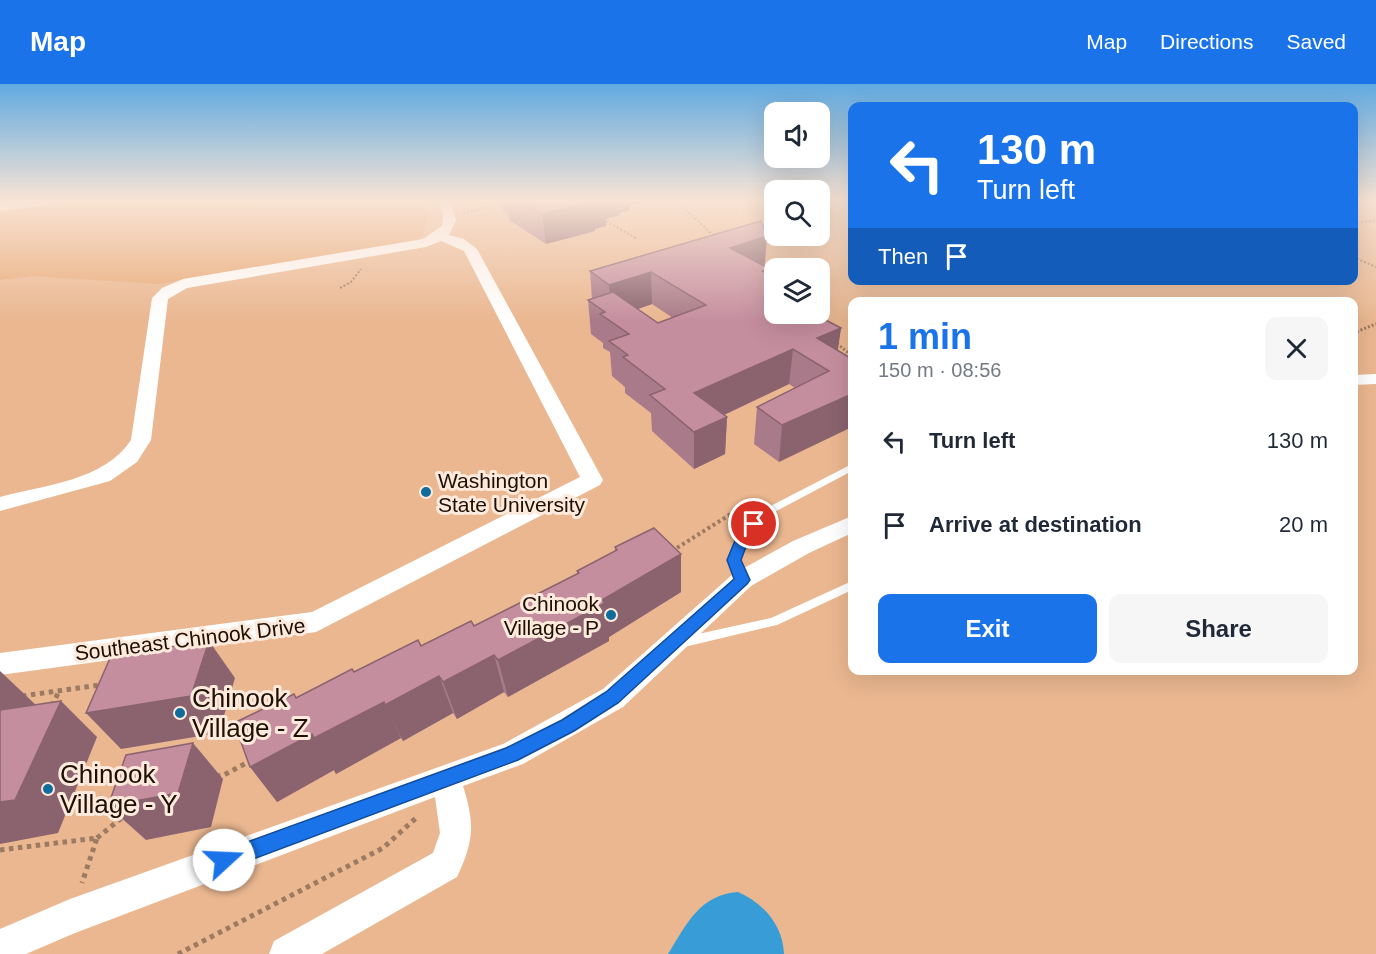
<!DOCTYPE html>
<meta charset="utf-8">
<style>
:root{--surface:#fff;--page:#f6f6f7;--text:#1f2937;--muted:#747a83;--accent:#1a73e8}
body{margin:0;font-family:Helvetica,sans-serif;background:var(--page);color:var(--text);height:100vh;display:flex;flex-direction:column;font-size:22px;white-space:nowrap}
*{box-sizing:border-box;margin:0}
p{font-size:20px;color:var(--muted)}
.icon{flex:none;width:33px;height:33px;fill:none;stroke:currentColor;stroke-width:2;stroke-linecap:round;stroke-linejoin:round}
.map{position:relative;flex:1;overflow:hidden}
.details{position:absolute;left:848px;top:213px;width:510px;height:378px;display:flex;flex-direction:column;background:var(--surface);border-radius:12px;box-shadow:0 6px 24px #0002}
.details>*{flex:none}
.hud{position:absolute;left:848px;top:18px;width:510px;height:183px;border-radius:12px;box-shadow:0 6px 24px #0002;background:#1a73e8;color:#fff;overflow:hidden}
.buttons{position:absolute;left:764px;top:18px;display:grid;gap:12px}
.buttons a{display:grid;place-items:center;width:66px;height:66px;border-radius:12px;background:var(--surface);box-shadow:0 6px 24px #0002;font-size:30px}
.pin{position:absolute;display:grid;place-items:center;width:51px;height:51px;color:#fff;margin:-26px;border:3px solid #fff;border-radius:50%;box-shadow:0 2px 6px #0007}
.me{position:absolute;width:66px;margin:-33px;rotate:70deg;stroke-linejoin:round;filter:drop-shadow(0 0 4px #0008)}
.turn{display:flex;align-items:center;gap:21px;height:126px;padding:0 30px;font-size:27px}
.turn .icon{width:78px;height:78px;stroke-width:2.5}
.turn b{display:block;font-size:42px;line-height:51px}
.then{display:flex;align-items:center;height:57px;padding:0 30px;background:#0003;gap:12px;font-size:22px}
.round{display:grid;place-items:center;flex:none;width:63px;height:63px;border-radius:12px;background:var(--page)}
.summary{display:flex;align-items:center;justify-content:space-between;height:102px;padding:0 30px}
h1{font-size:36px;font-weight:800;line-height:45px;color:var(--accent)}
.cta{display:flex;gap:12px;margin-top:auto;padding:12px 30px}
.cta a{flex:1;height:69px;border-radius:12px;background:var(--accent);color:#fff;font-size:24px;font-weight:800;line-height:69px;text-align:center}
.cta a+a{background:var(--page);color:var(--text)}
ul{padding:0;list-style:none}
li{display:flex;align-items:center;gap:18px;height:84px;padding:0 30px}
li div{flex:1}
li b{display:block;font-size:22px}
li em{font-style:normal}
header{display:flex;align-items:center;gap:36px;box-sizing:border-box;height:84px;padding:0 30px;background:var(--accent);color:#fff}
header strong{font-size:28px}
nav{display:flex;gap:33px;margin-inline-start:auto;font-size:21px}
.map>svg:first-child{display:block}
</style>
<header>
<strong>Map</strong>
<nav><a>Map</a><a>Directions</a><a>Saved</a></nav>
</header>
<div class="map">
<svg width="1376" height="870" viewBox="0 0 1376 870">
<rect width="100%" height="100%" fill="#f1c3a1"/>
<path fill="#eab790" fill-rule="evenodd" d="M0,115H774V152H819V115H852V196H1353V115H1376V870H0ZM774,184H819V230H774ZM852,218H1353V586H852Z"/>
<path fill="#e8a875" d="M91,115H420L428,134L423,152L405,161L160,200L32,192L0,196V128Z"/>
<path fill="#389cd6" d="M738,808C763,819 783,841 784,870H668C687,840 699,811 738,808Z"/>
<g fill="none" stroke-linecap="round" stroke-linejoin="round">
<g stroke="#9c7b62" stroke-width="2" stroke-dasharray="2 2" stroke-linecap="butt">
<path d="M674,115L715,153"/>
<path d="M72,117L85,115"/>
<path d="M463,129L503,120"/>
<path d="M603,135L637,155"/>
<path d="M1353,140L1376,136"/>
<path d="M1353,173L1376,183"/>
<path d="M340,204L351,198L361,185"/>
</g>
<g stroke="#9c7b62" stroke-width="3" stroke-dasharray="2 2" stroke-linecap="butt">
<path d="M1353,249L1376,240"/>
<path d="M834,257L852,272"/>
</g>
<path stroke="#9c7b62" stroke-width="4" stroke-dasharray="3 3" stroke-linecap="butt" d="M672,467L750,418"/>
<g stroke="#9c7b62" stroke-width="5" stroke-dasharray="4.5 4.5" stroke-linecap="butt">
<path d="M22,612L100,601"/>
<path d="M52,622L59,607"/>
<path d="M216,692L224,691L250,677"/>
<path d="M97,754L124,732"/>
<path d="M0,766L97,754L82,799"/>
<path d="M178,870L383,764L416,734"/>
</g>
<g fill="#fff" fill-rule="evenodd">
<path d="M8,115H15L0,124V120Z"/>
<path d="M852,380V387L767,432L749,452L740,475L748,496L746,499H738L728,475L740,447L759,428Z"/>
<path d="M852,497V506L777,541L680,564L676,562L674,559L676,556L680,554L771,534Z"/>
</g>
<g fill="#fff" fill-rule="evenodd">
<path d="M32,115H63L57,119L0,127V119Z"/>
<path d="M438,115H450L456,136L449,151L464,155L477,165L603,396L600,401L316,548L0,591V569L312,528L580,393L464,167L441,157L426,163L187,204L168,215L151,356L137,378L110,397L0,427V413C44,401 104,397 131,356L152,214L162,204L183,195L423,155L442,142L443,130Z"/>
<path d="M1376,290V300L1353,301V291Z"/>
<path d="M852,432V449L809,469L751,502L623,623L523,680L463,702C475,740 474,757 457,793L322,870H269L274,857L433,769L440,749L435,713L75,849L26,870H0V845L70,815L503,660L603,605L733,490L793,457Z"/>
</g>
</g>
<g fill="#a97a89" fill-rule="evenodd">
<path d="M499,115H652L630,122V126L620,129V131L606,135V142L595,145V147L546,160L509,136L508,130L503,127L502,123L500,122Z"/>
<path d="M767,152L765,182L768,184V190L774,230L841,244L837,266L852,275L779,378L754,360L757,323L795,304L789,300L724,331L727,333L725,370L694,385L652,347L651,329L625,309V303L612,292L610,268L603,264V259L591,250L588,216L592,215L590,187ZM652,220L673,234L658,239L638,225Z"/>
<path d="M615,463L681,508L609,553V557L508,613L504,608L457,635L453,629L403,657L401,654L336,690L334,686L277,718L294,610L296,613L421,562L474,542L577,490V487L615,467Z"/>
</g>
<g fill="#8a636f">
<path d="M596,115H652L630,122V126L620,129V131L606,135V142L595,145V147L546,160L542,130Z"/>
<path d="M767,152L764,183L730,164Z"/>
<path d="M768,184L766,217L762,187Z"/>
<path d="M651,188L652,220L611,234L609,201Z"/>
<path d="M841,244L836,279L817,254Z"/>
<path d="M793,265L789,300L694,345V309Z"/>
<path d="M852,310V343L779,378L782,341Z"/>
<path d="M727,333L725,370L694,385V348Z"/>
<path d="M681,470V508L609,553V557L508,613L498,576Z"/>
<path d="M209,557L235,594L219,649L121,665L86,629Z"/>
<path d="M494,571L504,608L457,635L443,598Z"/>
<path d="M0,587L37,622L0,673Z"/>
<path d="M439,592L453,629L403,657L385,621Z"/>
<path d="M61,617L97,653L58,749L0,760V718Z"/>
<path d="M384,618L401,654L336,690L334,686L277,718L250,683L312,650Z"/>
<path d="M193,659L223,695L211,743L146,756L108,722Z"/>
</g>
<g fill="#c58e9f" stroke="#8a636f" stroke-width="1.5">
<path d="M517,115H597L590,117L592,118L542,130Z"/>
<path d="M761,137L767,152L730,164L768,184L762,187L774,194V230H814L841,244L817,254L852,275V310L782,341L757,323L829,287L793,265L694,309L727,333L694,348L650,311L665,305L623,273L628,271L609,257L629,250L600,230L605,228L588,216L613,208L658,239L706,221L651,188L609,201L590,187Z"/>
<path d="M654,444L681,470L602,516L605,519L498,576L494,571L443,598L439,592L385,621L384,618L314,654L312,650L250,683L234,639L294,610L296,614L352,585L354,588L418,556L421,562L471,537L474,542L579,489L577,487L617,466L615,463Z"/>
<path d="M209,557L191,612L86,629L111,572Z"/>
<path d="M61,617L15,716L0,718V626Z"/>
<path d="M193,659L178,709L108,722L126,671Z"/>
</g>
<linearGradient id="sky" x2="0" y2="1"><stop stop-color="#61aae1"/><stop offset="0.49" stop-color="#f9e4d5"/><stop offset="1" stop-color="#f9e4d5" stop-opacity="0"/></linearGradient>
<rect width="1376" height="237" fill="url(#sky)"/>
<path fill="#1a73e8" stroke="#114b97" stroke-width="1.5" d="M754,435L760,440L750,452L741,476L750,496L747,500L618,619L574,647L518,676L224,786L217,783L214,776L217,769L506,664L562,636L606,608L734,495L727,476L739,447Z"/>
<g fill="#106c9b" stroke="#fdeadc" stroke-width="2">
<circle cx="426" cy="408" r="6"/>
<circle cx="611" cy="531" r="6"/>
<circle cx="180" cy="629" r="6"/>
<circle cx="48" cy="705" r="6"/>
</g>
<g text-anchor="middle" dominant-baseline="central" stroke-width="6" stroke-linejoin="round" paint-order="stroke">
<g font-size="21" fill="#1e0f04" stroke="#fdeadc" text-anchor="start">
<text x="438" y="396">Washington<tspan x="438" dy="24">State University</tspan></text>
<text x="599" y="519" text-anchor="end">Chinook<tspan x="599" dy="24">Village - P</tspan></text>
</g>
<g font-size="21" fill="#1e0f04" stroke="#fdeadc">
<text transform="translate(190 555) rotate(-7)">Southeast Chinook Drive</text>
</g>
<g font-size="26" fill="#1e0f04" stroke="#fdeadc" text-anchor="start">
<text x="192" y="614">Chinook<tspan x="192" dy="30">Village - Z</tspan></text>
<text x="60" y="690">Chinook<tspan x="60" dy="30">Village - Y</tspan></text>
</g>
</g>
</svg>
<div class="buttons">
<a><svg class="icon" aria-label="sound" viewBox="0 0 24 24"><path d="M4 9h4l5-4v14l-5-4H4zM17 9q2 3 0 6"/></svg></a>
<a><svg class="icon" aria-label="search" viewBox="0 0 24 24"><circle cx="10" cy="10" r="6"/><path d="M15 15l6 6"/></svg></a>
<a><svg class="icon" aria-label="layers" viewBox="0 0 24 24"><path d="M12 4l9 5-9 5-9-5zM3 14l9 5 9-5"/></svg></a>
</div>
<div class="pin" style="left:754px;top:440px;background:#d93025"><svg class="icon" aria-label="arrive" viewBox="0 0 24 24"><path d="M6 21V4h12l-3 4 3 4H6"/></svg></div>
<svg class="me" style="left:224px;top:776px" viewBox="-20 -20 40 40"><circle r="19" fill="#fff"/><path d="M0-13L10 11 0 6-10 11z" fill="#1a73e8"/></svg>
<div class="hud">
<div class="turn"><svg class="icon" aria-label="left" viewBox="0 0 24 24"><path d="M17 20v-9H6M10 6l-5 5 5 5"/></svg><div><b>130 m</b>Turn left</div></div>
<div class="then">Then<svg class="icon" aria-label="arrive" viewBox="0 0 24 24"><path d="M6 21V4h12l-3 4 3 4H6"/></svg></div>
</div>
<section class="details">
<div class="summary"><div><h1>1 min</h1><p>150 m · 08:56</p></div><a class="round"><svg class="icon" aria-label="close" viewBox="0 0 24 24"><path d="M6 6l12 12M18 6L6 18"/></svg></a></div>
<ul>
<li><svg class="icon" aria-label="left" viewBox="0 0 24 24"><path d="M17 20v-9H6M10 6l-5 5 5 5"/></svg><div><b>Turn left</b></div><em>130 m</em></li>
<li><svg class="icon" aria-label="arrive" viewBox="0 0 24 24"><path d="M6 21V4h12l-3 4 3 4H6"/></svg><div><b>Arrive at destination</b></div><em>20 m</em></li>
</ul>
<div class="cta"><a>Exit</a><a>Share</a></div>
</section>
</div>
